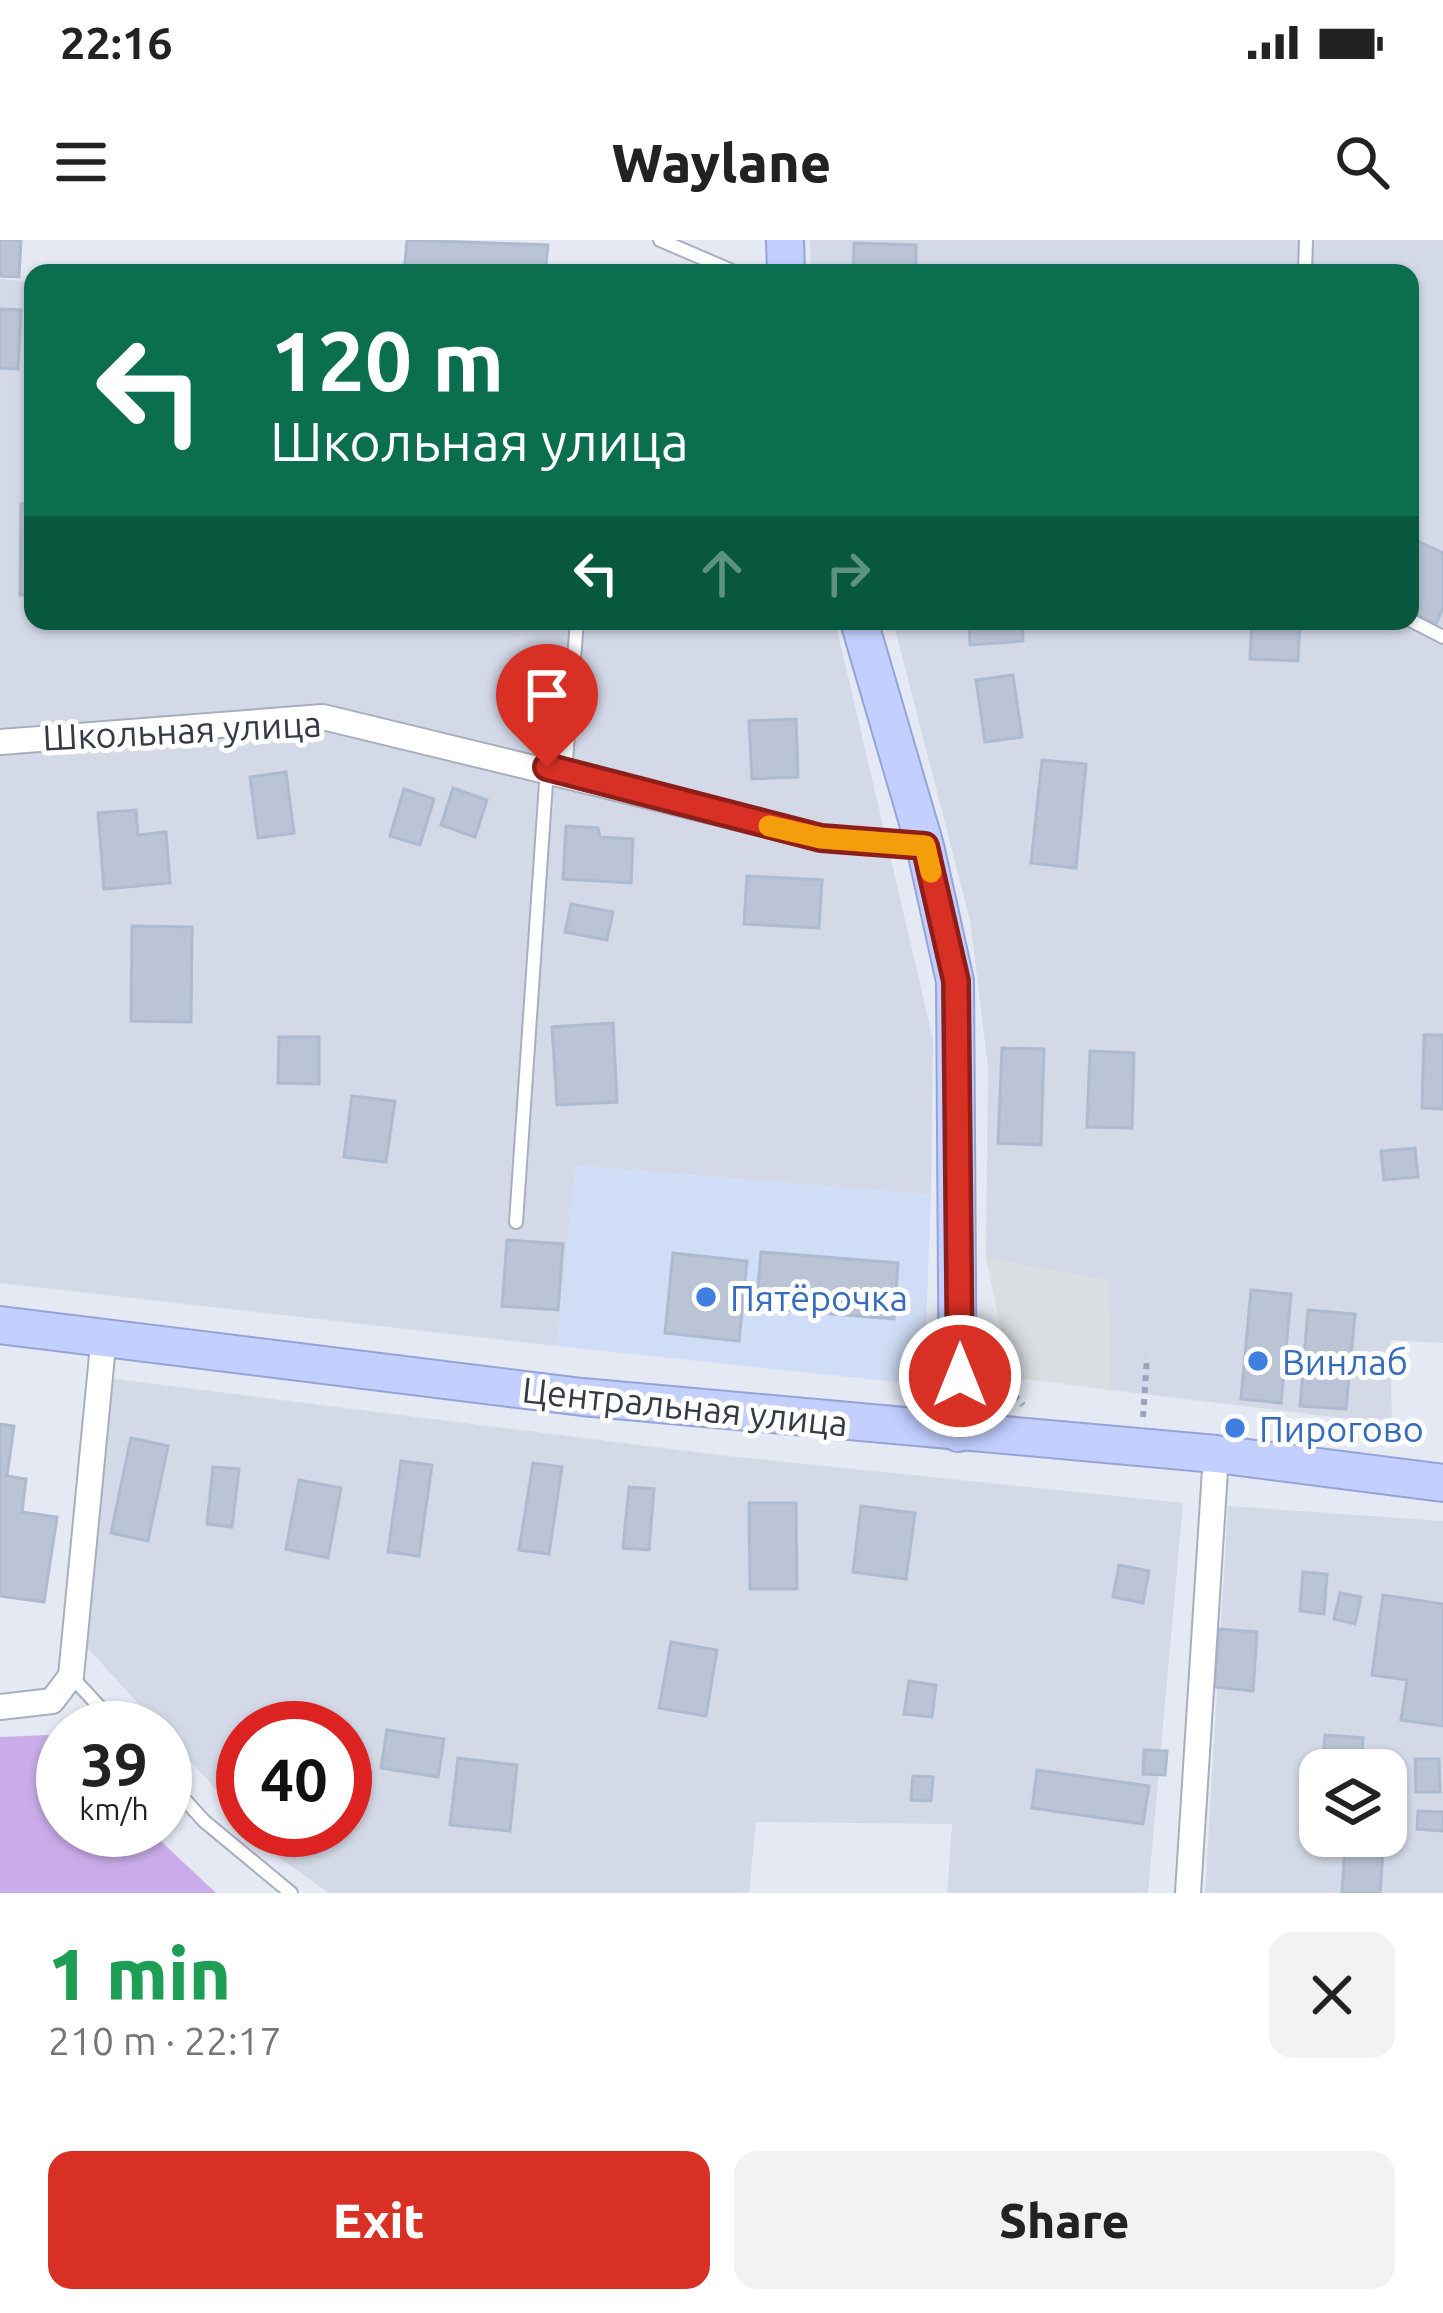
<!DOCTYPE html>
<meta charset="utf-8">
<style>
:root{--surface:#fff;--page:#f2f2f2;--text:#222;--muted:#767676;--accent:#d93025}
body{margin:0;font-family:Ubuntu,sans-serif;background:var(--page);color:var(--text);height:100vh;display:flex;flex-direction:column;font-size:45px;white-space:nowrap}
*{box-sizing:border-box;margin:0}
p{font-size:39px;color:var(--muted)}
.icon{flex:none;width:66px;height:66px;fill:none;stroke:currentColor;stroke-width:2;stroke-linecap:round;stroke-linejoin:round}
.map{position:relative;height:1653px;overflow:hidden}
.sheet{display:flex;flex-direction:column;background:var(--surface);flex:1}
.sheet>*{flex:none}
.guide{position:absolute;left:24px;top:24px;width:1395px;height:366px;border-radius:24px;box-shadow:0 3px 9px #0004;background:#0b6e4f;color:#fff;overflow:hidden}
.fabs{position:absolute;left:1299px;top:1509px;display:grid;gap:24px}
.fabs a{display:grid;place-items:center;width:108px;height:108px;border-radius:24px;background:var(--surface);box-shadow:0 3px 9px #0004;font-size:60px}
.speed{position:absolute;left:36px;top:1461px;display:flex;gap:24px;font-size:60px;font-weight:700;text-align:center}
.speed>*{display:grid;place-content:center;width:156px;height:156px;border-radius:50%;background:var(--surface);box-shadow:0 3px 9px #0004;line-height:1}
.speed small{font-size:30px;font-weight:400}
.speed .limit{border:18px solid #d22;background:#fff;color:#111}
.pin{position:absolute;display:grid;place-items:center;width:102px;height:102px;color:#fff;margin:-123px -51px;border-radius:50% 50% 50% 0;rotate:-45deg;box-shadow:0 0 12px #0007}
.pin .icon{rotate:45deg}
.me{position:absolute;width:132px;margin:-66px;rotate:0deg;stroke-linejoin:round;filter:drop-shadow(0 0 9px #0008)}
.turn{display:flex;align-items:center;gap:42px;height:252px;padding:0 48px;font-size:54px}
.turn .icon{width:156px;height:156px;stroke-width:2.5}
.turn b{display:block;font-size:84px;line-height:102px}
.lanes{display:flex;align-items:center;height:114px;padding:0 48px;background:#0003;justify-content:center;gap:60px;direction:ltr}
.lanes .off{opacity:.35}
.round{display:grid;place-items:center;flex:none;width:126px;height:126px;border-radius:24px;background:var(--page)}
.head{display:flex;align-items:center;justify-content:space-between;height:204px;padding:0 48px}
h1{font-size:72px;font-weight:800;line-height:90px;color:#1e9e55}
.primary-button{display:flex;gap:24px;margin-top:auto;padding:24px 48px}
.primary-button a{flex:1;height:138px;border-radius:24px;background:var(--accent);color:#fff;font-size:48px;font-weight:800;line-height:138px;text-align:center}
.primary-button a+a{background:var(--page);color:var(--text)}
.status{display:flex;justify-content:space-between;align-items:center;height:84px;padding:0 60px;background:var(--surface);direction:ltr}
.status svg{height:33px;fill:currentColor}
header{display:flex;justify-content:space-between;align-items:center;height:156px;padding:0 48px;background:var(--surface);font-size:54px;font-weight:800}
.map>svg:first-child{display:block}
</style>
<div class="status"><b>22:16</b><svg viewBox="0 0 49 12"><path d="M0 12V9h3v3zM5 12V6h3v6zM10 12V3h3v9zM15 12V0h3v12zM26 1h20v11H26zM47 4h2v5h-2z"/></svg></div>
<header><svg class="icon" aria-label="menu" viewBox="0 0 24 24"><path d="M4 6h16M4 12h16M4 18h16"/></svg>Waylane<svg class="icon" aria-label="search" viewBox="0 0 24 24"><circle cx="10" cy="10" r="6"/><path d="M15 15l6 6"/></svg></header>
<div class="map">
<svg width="1443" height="1653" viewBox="0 0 1443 1653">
<rect width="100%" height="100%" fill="#e5e9f3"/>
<g fill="#d3d9e7" fill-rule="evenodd">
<path d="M810,0H1443V1103L1390,1100L1392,1184L1110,1150L1109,1041L986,1018L988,827L970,680L893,381H1410V33H811Z"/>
<path d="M0,39L33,42V381H835L933,799L931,955L576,926L557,1106L0,1043Z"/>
<path d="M108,1138L718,1215L1183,1263L1148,1653H947L952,1584L756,1582L749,1653H329L280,1618L253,1590H345V1488H243V1579L84,1404Z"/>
<path d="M1228,1266L1443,1281V1653H1205ZM1320,1530H1386V1596H1320Z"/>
</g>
<path fill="#cfdef6" d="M576,926L931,955L924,1145L557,1106Z"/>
<path fill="#c9ace9" d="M49,1495L63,1508V1590H149L216,1653H0V1497Z"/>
<path fill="#dadde1" d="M986,1018L1109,1041L1110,1150L1011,1137Z"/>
<g fill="#bac4d5" stroke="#adbad0" stroke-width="3">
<path d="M0,0H21L19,37L0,36Z"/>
<path d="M407,0L548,5L545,33H404Z"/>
<path d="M854,3L916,5V33H853Z"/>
<path d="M0,69L21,70L18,129L0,128Z"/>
<path d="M21,264H33V355H20Z"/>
<path d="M1417,301L1443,313V368L1436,384L1410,372V316Z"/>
<path d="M969,381H1022L1023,401L970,405Z"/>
<path d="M1252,381H1300L1298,421L1250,419Z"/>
<path d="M1013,435L1022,497L985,502L976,440Z"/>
<path d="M796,479L798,537L752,539L749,481Z"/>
<path d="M1042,520L1086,524L1076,628L1031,623Z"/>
<path d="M286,532L294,593L258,598L250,537Z"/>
<path d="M453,548L487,560L475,597L441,585Z"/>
<path d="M404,549L434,559L420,605L390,596Z"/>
<path d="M136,570L138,595L166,592L170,643L104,649L98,573Z"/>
<path d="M566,586L598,588L600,597L633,599L631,643L563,639Z"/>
<path d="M747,636L822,640L819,688L744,684Z"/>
<path d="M571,664L613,672L607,700L565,692Z"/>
<path d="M132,686L192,687L191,782L131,781Z"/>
<path d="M613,783L617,862L557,865L552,787Z"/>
<path d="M1424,795H1443V869L1422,868Z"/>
<path d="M279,797H319V844L278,843Z"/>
<path d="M1002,808L1044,809L1041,905L998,903Z"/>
<path d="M1090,811L1134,813L1132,888L1087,887Z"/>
<path d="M352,856L395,861L386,922L344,917Z"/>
<path d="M1415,908L1418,937L1384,940L1381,911Z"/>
<path d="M507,1000L563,1004L558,1070L502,1066Z"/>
<path d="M761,1012L898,1023L894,1079L756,1068Z"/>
<path d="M673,1013L747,1021L739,1101L665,1093Z"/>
<path d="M1251,1050L1291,1054L1281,1163L1241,1159Z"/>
<path d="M1308,1070L1355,1074L1346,1169L1300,1166Z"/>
<path d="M0,1184L14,1186L7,1236L26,1239L22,1272L57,1277L44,1362L0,1356Z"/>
<path d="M131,1198L168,1206L148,1301L111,1293Z"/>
<path d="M401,1221L432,1225L419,1316L388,1312Z"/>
<path d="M533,1223L562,1227L549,1314L519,1310Z"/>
<path d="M213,1227L239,1229L232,1287L207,1284Z"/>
<path d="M299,1240L341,1248L328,1318L286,1309Z"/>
<path d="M629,1247L654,1249L649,1310L623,1308Z"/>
<path d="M749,1263H796L797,1349H750Z"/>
<path d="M861,1266L915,1273L906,1339L853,1332Z"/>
<path d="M1119,1325L1149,1331L1143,1363L1113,1357Z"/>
<path d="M1303,1332L1327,1334L1324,1374L1300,1371Z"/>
<path d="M1340,1353L1361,1357L1355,1384L1334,1379Z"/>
<path d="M1383,1355L1443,1364V1486L1401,1480L1407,1440L1372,1435Z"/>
<path d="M1219,1389L1257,1392L1253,1451L1214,1447Z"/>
<path d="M671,1402L717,1410L706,1476L659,1468Z"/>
<path d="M909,1441L936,1445L932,1477L904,1474Z"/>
<path d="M387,1490L444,1499L438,1537L381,1528Z"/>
<path d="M1325,1495L1363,1498L1361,1530H1322Z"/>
<path d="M1144,1510L1167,1511L1165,1535L1143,1534Z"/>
<path d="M458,1518L517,1525L510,1591L450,1585Z"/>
<path d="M1415,1519H1439L1440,1552H1416Z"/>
<path d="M1037,1530L1149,1546L1143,1584L1032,1568Z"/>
<path d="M913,1536L933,1537L931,1561L911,1560Z"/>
<path d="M1418,1571L1443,1572V1591L1417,1589Z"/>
<path d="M1345,1607L1383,1610L1380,1653H1342Z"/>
</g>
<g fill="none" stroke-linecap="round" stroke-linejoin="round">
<defs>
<g id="lane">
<path d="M660,0L737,33"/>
<path d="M1305,33L1306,0"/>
<path d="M1410,380L1443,397"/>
<path d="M565,532L577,381"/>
<path d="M516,982L547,528"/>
<path d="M71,1436L119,1488"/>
<path d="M165,1538L204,1581L291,1653"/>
</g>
<g id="street">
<path d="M0,502L323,477L821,598L925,606"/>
<path d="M0,1467L52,1461L71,1436L104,1095"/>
<path d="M1188,1653L1216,1214"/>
</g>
<g id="secondary">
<path d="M785,0L786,33"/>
<path d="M859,381L925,606L955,741L958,1193"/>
<path d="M0,1085L582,1157L1216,1214L1443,1243"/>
</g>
</defs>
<use href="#lane" stroke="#a7afbf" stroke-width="16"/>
<use href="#street" stroke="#a7afbf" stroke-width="28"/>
<use href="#secondary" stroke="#95a4d8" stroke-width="40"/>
<g stroke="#98a5c1" stroke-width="6" stroke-dasharray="6 6" stroke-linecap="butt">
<path d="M998,1137L1023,1165"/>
<path d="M1143,1177L1147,1117"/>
</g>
<use href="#lane" stroke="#fff" stroke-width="12"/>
<use href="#street" stroke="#fff" stroke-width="24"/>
<use href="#secondary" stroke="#c3d0ff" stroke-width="36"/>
</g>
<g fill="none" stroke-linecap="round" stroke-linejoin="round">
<defs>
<path id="route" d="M547,527L821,598L925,606L956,741L960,1136"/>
</defs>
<use href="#route" stroke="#8d1f18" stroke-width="30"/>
<use href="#route" stroke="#d93025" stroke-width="21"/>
<path stroke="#f59e0b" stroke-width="21" d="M769,586L821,598L925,606L931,632"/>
</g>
<g fill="#3f7fe0" stroke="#fff" stroke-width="4.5">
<circle cx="706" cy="1057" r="12"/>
<circle cx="1258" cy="1121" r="12"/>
<circle cx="1235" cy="1188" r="12"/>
</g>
<g text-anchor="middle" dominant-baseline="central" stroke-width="10" stroke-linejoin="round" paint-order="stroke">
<g font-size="36" fill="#343b45" stroke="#fff">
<text transform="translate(182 490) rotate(-3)">Школьная улица</text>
<text transform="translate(685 1166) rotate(6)">Центральная улица</text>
</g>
<g font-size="36" fill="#366cbe" stroke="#fff" text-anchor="start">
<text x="730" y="1057">Пятёрочка</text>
<text x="1282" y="1121">Винлаб</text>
<text x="1259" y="1188">Пирогово</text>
</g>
</g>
</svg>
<div class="fabs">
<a><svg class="icon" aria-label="layers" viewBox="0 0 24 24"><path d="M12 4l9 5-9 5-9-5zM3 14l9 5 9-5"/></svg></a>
</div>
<div class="speed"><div>39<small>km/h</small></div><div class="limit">40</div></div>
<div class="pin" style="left:547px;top:527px;background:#d93025"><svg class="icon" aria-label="arrive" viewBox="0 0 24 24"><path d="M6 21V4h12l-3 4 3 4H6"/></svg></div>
<svg class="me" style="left:960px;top:1136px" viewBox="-20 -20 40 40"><circle r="17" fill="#d93025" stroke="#fff" stroke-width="3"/><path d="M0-11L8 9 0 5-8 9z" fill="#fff"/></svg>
<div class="guide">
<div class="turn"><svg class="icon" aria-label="left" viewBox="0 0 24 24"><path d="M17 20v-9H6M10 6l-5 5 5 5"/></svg><div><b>120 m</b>Школьная улица</div></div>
<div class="lanes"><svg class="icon" aria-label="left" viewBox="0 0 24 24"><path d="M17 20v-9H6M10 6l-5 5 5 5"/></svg><svg class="icon off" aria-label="ahead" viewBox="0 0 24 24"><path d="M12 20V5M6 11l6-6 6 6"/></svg><svg class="icon off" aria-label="right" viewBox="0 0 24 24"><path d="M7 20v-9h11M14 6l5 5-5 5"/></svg></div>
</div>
</div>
<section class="sheet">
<div class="head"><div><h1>1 min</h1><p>210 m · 22:17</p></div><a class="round"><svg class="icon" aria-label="close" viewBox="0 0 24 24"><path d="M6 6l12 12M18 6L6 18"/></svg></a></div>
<div class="primary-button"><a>Exit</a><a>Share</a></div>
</section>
